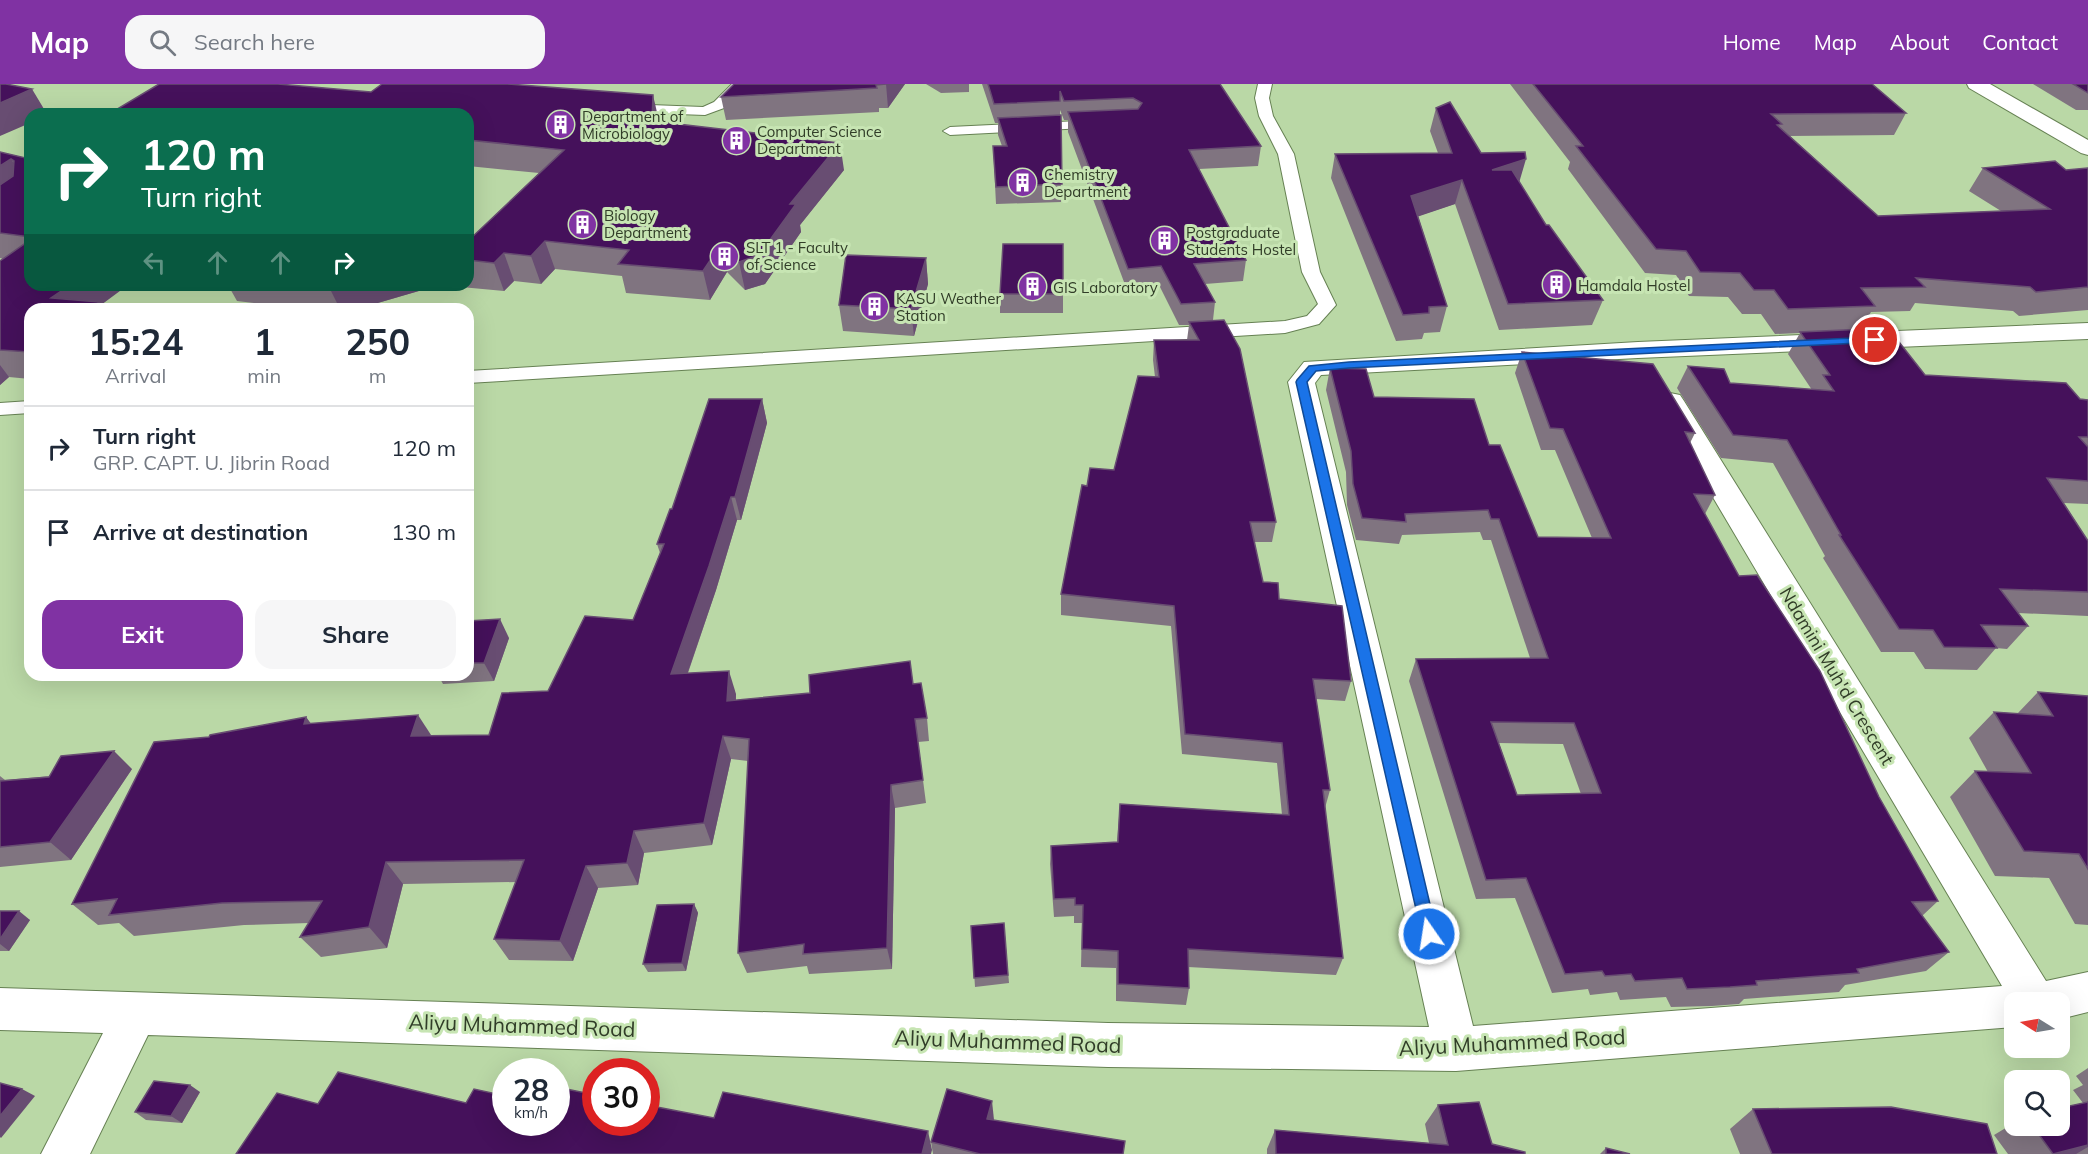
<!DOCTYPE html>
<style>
:root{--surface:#fff;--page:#f6f6f7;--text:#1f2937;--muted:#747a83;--line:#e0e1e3;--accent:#8032a3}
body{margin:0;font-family:Mulish,sans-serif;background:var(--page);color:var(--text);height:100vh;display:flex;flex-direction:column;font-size:22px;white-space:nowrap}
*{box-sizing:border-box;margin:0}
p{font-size:20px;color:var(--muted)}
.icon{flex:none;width:33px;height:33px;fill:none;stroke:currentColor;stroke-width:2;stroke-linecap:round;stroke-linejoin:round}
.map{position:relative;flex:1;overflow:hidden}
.panel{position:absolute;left:24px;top:219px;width:450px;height:378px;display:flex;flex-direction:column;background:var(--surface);border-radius:18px;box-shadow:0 6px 24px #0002}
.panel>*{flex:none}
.banner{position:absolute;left:24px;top:24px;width:450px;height:183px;border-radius:18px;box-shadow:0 6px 24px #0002;background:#0b6e4f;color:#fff;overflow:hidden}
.needle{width:39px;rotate:281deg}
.tools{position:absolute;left:2004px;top:908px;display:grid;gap:12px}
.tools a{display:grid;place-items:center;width:66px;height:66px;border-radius:12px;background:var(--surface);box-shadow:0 6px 24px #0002;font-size:30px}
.speed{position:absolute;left:492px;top:974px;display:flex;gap:12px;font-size:30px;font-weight:700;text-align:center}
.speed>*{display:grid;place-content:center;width:78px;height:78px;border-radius:50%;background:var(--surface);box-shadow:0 6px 24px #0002;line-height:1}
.speed small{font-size:15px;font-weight:400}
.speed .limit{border:9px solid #d22;background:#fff;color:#111}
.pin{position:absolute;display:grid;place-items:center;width:51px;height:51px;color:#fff;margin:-26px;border:3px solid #fff;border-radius:50%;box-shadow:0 2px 6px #0007}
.me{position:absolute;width:66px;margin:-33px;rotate:347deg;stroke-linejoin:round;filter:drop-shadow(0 0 4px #0008)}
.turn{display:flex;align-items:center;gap:21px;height:126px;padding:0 18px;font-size:27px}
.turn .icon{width:78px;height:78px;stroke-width:2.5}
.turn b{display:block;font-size:42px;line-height:51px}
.lanes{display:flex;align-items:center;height:57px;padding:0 18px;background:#0003;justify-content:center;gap:30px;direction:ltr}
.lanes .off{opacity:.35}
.eta{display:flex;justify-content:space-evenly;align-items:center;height:102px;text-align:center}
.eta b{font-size:36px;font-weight:700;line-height:42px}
.button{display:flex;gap:12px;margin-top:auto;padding:12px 18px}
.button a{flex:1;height:69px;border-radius:18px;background:var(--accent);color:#fff;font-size:24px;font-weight:700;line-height:69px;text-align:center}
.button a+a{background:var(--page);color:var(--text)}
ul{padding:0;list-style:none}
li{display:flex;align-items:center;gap:18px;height:84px;padding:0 18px;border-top:2px solid var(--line)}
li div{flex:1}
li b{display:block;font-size:22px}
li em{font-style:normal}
header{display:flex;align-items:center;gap:36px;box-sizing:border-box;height:84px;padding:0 30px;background:var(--accent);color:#fff}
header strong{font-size:28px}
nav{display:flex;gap:33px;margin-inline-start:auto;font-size:21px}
.search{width:420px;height:54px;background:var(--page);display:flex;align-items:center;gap:15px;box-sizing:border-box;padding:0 21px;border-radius:18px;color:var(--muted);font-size:22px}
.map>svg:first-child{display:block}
</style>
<header>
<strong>Map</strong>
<div class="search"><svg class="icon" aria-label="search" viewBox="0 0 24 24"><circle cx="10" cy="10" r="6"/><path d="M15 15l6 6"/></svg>Search here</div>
<nav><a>Home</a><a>Map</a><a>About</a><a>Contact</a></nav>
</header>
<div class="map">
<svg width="2088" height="1070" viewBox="0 0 2088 1070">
<rect width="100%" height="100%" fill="#bad8a6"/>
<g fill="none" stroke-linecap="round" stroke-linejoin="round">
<defs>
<g id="service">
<path d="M732,0H747L724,24L705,31L624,28L617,24L624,20L703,23L714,18Z"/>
<path d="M1258,0H1272L1269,14L1273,32L1294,70L1320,188L1336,221L1319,240L1285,249L468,299V287L1285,237L1307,232L1318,220L1302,188L1278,70L1259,32L1255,14Z"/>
<path d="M1100,36L1107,40L1105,43L950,51L943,47L950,43Z"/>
<path d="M30,317V329L0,331V319Z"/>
</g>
<g id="minor">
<path d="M1967,0H1990L2088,56V71L2081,69L1969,4Z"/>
<path d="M2088,239V255L1638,274L1321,291L1315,299L1473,942L2002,902L1656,317L1660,311L1670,309L1680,311L1684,317L2046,897L2088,888V928L2060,935V918H2014V943L1456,987L1108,983L148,951L90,1070H41L103,949L0,946V904L1108,939L1429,943L1288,298L1304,278L1638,258Z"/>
</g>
</defs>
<use href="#service" stroke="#668153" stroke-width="2"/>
<use href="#minor" stroke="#668153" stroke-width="2"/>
<use href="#service" fill="#fff" fill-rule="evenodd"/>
<use href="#minor" fill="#fff" fill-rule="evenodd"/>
</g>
<g fill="#807480" fill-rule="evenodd">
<path d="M734,0H905L888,24H879V28L726,36L721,13Z"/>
<path d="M926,0H969V8L941,9Z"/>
<path d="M982,0H1220L1261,62L1258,82L1199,85L1246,176L1243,197L1205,200L1215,218L1213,236L1276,438L1272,458H1254L1263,498L1351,597L1345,617L1316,615L1330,706L1325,724L1343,874L1336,891L1188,883L1189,904L1186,921L1116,917V884L1081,883L1082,839H1074V832L1054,833L1050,780L1051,762L1117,758L1120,720L1282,731L1277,679L1182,670L1171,542L1061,531V510L1087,402L1114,386L1155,293L1153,276L1154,256H1187L1189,241H1179L1160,203L1127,206L1068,48V36H1064L1060,26L1061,118L996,120L993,62H1002L998,51V39H995Z"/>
<path d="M1510,0H1872L1906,29L1894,51L1790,52L1878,132L2001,127L1969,107L1983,84L2066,86L2088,84V226L2019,232L2013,227L1915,219L1910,227L1871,228L1861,245L1925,291L2080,315L2088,316V420L2064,419L2088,457V532L2018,529L2028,542L2007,565L1996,564L1977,586L1925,585L1914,568H1881L1823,474L1825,472L1773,379L1721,374L1677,304L1688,282L1730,299L1812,306L1788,270L1800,249L1775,250L1761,230H1742L1728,213L1689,212L1676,191L1645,189L1568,85L1570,78Z"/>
<path d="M2033,0H2088V26H2076Z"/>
<path d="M1436,24L1481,69L1519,98L1546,141L1603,216L1592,241L1499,246L1455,120L1418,132L1447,222L1440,248L1424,249L1422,255L1396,257L1331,94L1335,70L1438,69L1430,47Z"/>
<path d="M468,30L659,38L844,86L800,141L801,148L765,200L745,206L727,188L710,216L626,209L622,192L555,185L541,200L514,197L504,207L461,203V201H468V157L539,89L468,82Z"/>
<path d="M0,68L30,75V201L101,221L30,225V295L9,293L0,301V177L3,175L0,174Z"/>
<path d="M926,174L928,200L914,252L843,247L839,221Z"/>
<path d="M228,201H436V202L357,225H306L237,217Z"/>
<rect x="1000" y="210" width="63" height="19"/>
<path d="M1522,268L1695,349L1690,359L1715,411L1705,430L1739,492L1879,713L1938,817L1922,832L1949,868L1926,887L1845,901L1839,908L1744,915L1739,920L1712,922L1671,923L1666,913L1620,916L1617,908L1590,911L1588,905L1552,909L1515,814L1476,815L1409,597L1416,575L1530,574L1491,456H1483L1480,448L1402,451L1399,460L1356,456L1347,421L1346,388L1326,306L1330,284L1374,313L1489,361L1538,453L1592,454L1555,366H1541L1515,289ZM1499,659L1563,660L1581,710L1517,711Z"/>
<path d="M762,315L767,339L741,436H737L716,506L688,589L736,610V616L913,600L927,634L929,657L918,658L926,719L895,724L892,885L809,890L807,882L747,889L738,869L748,677L731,675L712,761L644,769L638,801L598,804L573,877L509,876L494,855L516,798L403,800L387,864L321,873L300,853L309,839L244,841L134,852L119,839L98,841L72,820L209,653L306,633L311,640L431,652L489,651L548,607L633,536L660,469L657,460L672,425Z"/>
<path d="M468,537L509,554L494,597L443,600L438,591H468Z"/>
<path d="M2038,608L2088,612V841L2075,840L2049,794L1995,792L1950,713L1975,687L1988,688L1969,654L1994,628L2017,630Z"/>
<path d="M132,685L71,776L0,783V692L5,696Z"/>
<path d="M694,820L698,829L686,887L648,888L643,880Z"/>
<path d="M0,827L30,836L9,867H0Z"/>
<path d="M1004,839L1009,899L975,903L971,842Z"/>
<path d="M2088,984V1070H2008L1994,1051L2014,1039V1041H2060L2083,1019L2073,1006L2083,1001L2076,992Z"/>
<path d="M200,1008L182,1039L146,1036L135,1028Z"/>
<path d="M1438,1021L1492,1060L1525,1070H1267V1065L1275,1046L1429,1059L1425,1040Z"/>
<path d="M1753,1025L1997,1070H1740L1730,1045Z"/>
<path d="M994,1036L1123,1070H933L931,1058Z"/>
<path d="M1606,1064L1630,1070H1600Z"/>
</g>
<g fill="#684d72">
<path d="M886,0H905L888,24Z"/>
<path d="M32,5L47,30H30V39L0,52V19Z"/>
<path d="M653,11L659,37L658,63L652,37Z"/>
<path d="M840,59L844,86L800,141L801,148L765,200L745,206L739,178L790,120Z"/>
<path d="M11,75L29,102L0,121V82Z"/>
<path d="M1526,75L1519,99L1492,86Z"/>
<path d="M1462,96L1455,120L1405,137L1411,112Z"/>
<path d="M545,157L555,185L541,200L531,172Z"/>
<path d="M721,160L727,188L710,216L703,187Z"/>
<path d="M504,169L514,197L504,207L494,179Z"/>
<path d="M926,174L928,200L914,252L911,225Z"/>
<path d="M70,201H128L101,221L103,225H59L51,214Z"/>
<path d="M328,201H436V202L357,225H340Z"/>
<path d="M0,281L9,293L0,301Z"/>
<path d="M762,315L767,339L741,436L735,413Z"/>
<path d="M731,413L737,436L716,506L679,614L671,590Z"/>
<path d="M500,535L509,554L494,597L484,579Z"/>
<path d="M729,587L736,610L735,640L727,617Z"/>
<path d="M418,631L433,654L411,652Z"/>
<path d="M306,633L323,656L304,640Z"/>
<path d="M723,652L731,675L712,761L704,739Z"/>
<path d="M114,667L132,685L71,776L50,758Z"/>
<path d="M891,701L895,724L892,885L887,864Z"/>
<path d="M634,747L644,769L638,801L627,779Z"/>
<path d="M386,778L403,800L387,864L369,843Z"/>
<path d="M586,782L598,804L573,877L560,857Z"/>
<path d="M694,820L698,829L686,887L682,879Z"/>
<path d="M19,827L30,836L9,867L0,860V855Z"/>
<path d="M190,1001L200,1008L182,1039L171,1032Z"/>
<path d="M22,1005L35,1012L1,1054L0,1053V1032Z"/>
<path d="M992,1017L994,1036L987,1035Z"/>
<path d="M928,1047L932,1066L931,1070H922Z"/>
<path d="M2088,1061V1063L2076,1070H2053Z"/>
</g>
<g fill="#45115b" stroke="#684d72" stroke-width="1.5" fill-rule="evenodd">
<path d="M0,0H6L32,5L0,19Z"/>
<path d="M159,0H278L371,8L382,0H508L653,11L652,37L840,59L790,120H796L759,171L739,178L721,160L703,187L618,180L629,166L545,157L531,172L504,169L494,179L468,176V157L564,66L468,56V30H109Z"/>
<path d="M734,0H886L876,1L877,4L721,13Z"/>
<path d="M988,0H1220L1261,62L1189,66L1246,176L1194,180L1215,218L1181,220L1161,182L1128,185L1068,28L1138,25L1142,19L1133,14L1064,17L1060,7V17L994,20Z"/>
<path d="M1533,0H1872L1906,29L1771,30L1782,40L1777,41L1878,132L2050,125L1983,84L2055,77L2066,86L2088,84V203L2036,208L2030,203L1916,194L1925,203L1861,204L1875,222L1788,225L1774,206H1754L1740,189L1700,188L1686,167L1656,165L1576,62H1583Z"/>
<path d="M2073,0H2088V9Z"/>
<path d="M1450,18L1481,69L1525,68L1526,75L1492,86H1512L1546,141H1549L1603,216L1508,220L1462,96L1411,112L1447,222L1429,223V229L1403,231L1335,70L1452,69L1436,24Z"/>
<path d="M1061,31L1062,100L996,103L993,62H1007L998,34Z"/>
<path d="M0,68L30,75V153L0,149V101L13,92L14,77L11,75L0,82Z"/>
<path d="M30,156V201H70L51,214L99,218L90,225H30V268L0,266V177Z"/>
<path d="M1003,160H1063V210H1000Z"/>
<path d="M846,171L926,174L911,225L839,221Z"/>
<path d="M1224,236L1240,265L1276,438H1250L1263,498L1278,499L1279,515L1342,522L1351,597L1313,595L1330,706H1323L1343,874L1188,865L1189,904L1118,900V867L1082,865L1083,821H1075V814L1054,815L1051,762L1118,758L1120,720L1289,731L1282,659L1185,650L1174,522L1061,510L1082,401L1087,402L1090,384L1114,386L1138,292L1159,293L1154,256H1199L1189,238Z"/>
<path d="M1888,244L1925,291L2066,299L2080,315L2088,316V353H2079L2088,363V397L2047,394L2088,457V508L2000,505L2028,542L1981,541L1997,564L1944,563L1933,546L1899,545L1839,451H1841L1787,356L1733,351L1688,282L1724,285L1730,299L1834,307L1823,291H1830L1800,248Z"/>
<path d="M1522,268L1653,280L1695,349L1685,348L1715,411L1694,410L1739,492L1757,491L1820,587L1879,713L1938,817L1912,818L1949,868L1857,885L1859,889L1756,897L1757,901L1730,903L1687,905L1682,894L1635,897L1631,890L1605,892L1602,887L1565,890L1526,794L1486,796L1416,575L1548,574L1499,435H1491L1488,426L1405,430L1406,438L1362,434L1353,400L1351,367L1330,284L1366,285L1374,313L1474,315L1489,361H1500L1538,453L1611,454L1563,345L1550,344ZM1491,638L1574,639L1601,709L1517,711Z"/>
<path d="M709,315H762L735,413H731L709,482L671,590L729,587L727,617L810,609L809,591L910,577L913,600L921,599L927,634L915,635L923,696L891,701L887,864L803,870L804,860L738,869L749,655L723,652L704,739L634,747L627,779L586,782L560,857L494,855L524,776L386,778L369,843L300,853L322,817L222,819L109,831L117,815L72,820L154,658L209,653L210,651L306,633L304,640L418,631L411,652L489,651L502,609L548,607L585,532L633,536L664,460H657L670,425H672Z"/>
<path d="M500,535L484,579H468V537Z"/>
<path d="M2038,608L2088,612V785L2079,770L2024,767L1975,687L2031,689L1994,628L2053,632Z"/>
<path d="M114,667L50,758L0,763V697L49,693L61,672Z"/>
<path d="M694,820L682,879L643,880L657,821Z"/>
<path d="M0,827H19L0,855Z"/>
<path d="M1004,839L1008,891L974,894L971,842Z"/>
<path d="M338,988L466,1019L474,1005L506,1012V1038H556V1003L596,1011V1038H646V1021L714,1034L723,1008L928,1047L922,1070H236L277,1009L318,1020Z"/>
<path d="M154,997L190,1001L171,1032L135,1028Z"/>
<path d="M0,999L22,1005L0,1032Z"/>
<path d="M947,1005L992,1017L987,1035L1125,1057L1123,1070H980L931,1058Z"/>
<path d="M1479,1018L1492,1060L1525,1068V1070H1276L1275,1046L1448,1061L1438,1021Z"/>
<path d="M2088,1018V1061L2053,1070L2032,1041H2060V1024Z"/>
<path d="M1891,1023L1987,1040L1997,1070H1772L1753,1025Z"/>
<path d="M1606,1064L1630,1070H1606Z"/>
</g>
<path fill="#1a73e8" stroke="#114b97" stroke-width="1.5" d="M1875,253L1879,254V258L1349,284L1316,287L1307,298L1437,850L1435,856L1429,858L1423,856L1296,298L1297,296L1309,282L1349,278Z"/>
<defs>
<symbol id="building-disc" viewBox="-11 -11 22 22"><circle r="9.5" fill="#8032a3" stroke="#c7e5b3"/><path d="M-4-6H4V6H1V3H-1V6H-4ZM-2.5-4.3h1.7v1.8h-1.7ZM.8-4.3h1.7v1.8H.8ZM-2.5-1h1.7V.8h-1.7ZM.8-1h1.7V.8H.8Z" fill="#fff"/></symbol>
</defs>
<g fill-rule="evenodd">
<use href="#building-disc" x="544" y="24" width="33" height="33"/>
<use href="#building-disc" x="720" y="40" width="33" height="33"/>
<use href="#building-disc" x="1006" y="82" width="33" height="33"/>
<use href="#building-disc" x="566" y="124" width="33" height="33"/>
<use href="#building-disc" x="1148" y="140" width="33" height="33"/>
<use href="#building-disc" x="708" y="156" width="33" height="33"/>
<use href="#building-disc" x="1540" y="184" width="33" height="33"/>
<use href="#building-disc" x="1016" y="186" width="33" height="33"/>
<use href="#building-disc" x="858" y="206" width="33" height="33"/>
</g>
<g text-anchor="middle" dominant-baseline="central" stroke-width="6" stroke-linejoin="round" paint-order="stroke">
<g font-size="15" fill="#313d28" stroke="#c7e5b3" text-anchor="start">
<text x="582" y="32">Department of<tspan x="582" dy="17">Microbiology</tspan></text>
<text x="757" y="47">Computer Science<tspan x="757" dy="17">Department</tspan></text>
<text x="1044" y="90">Chemistry<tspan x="1044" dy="17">Department</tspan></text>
<text x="604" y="131">Biology<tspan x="604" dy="17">Department</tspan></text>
<text x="1186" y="148">Postgraduate<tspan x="1186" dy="17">Students Hostel</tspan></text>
<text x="746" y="163">SLT 1 - Faculty<tspan x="746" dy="17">of Science</tspan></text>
<text x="1578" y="201">Hamdala Hostel</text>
<text x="1053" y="203">GIS Laboratory</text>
<text x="896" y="214">KASU Weather<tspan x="896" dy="17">Station</tspan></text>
</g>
<g font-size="18" fill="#313d28" stroke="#c7e5b3">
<text transform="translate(1837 592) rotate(59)">Ndamini Muh'd Crescent</text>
</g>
<g font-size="21" fill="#313d28" stroke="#c7e5b3">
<text transform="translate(522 941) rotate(2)">Aliyu Muhammed Road</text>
<text transform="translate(1008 957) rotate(2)">Aliyu Muhammed Road</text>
<text transform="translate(1512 958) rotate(-3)">Aliyu Muhammed Road</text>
</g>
</g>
</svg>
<div class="tools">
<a><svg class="needle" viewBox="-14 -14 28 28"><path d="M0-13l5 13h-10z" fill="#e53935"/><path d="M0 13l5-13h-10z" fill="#747a83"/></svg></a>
<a><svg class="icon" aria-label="search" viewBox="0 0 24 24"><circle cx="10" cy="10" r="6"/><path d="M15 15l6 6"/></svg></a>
</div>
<div class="speed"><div>28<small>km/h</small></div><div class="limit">30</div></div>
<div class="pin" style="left:1875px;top:256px;background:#d93025"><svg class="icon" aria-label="arrive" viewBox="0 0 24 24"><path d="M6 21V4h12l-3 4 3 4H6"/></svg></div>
<svg class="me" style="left:1429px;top:850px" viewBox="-20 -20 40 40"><circle r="17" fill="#1a73e8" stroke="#fff" stroke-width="3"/><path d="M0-11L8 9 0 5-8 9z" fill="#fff"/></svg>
<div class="banner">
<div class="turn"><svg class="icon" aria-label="right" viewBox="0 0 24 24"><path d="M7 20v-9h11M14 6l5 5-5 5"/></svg><div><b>120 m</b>Turn right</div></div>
<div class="lanes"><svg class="icon off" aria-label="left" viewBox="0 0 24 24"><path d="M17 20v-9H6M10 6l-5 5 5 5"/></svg><svg class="icon off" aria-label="ahead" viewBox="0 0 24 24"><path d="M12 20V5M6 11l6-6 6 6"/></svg><svg class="icon off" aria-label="ahead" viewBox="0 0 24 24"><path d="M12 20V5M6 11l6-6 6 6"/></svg><svg class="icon" aria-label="right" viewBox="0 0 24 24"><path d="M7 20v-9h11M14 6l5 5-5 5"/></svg></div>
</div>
<section class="panel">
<div class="eta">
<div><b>15:24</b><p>Arrival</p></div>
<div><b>1</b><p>min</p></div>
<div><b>250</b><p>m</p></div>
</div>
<ul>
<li><svg class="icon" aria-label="right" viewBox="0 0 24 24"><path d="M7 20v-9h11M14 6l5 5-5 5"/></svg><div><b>Turn right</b><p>GRP. CAPT. U. Jibrin Road</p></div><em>120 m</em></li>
<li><svg class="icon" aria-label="arrive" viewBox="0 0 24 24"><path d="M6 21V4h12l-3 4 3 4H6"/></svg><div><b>Arrive at destination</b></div><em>130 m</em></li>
</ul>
<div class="button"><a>Exit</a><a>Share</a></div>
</section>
</div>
